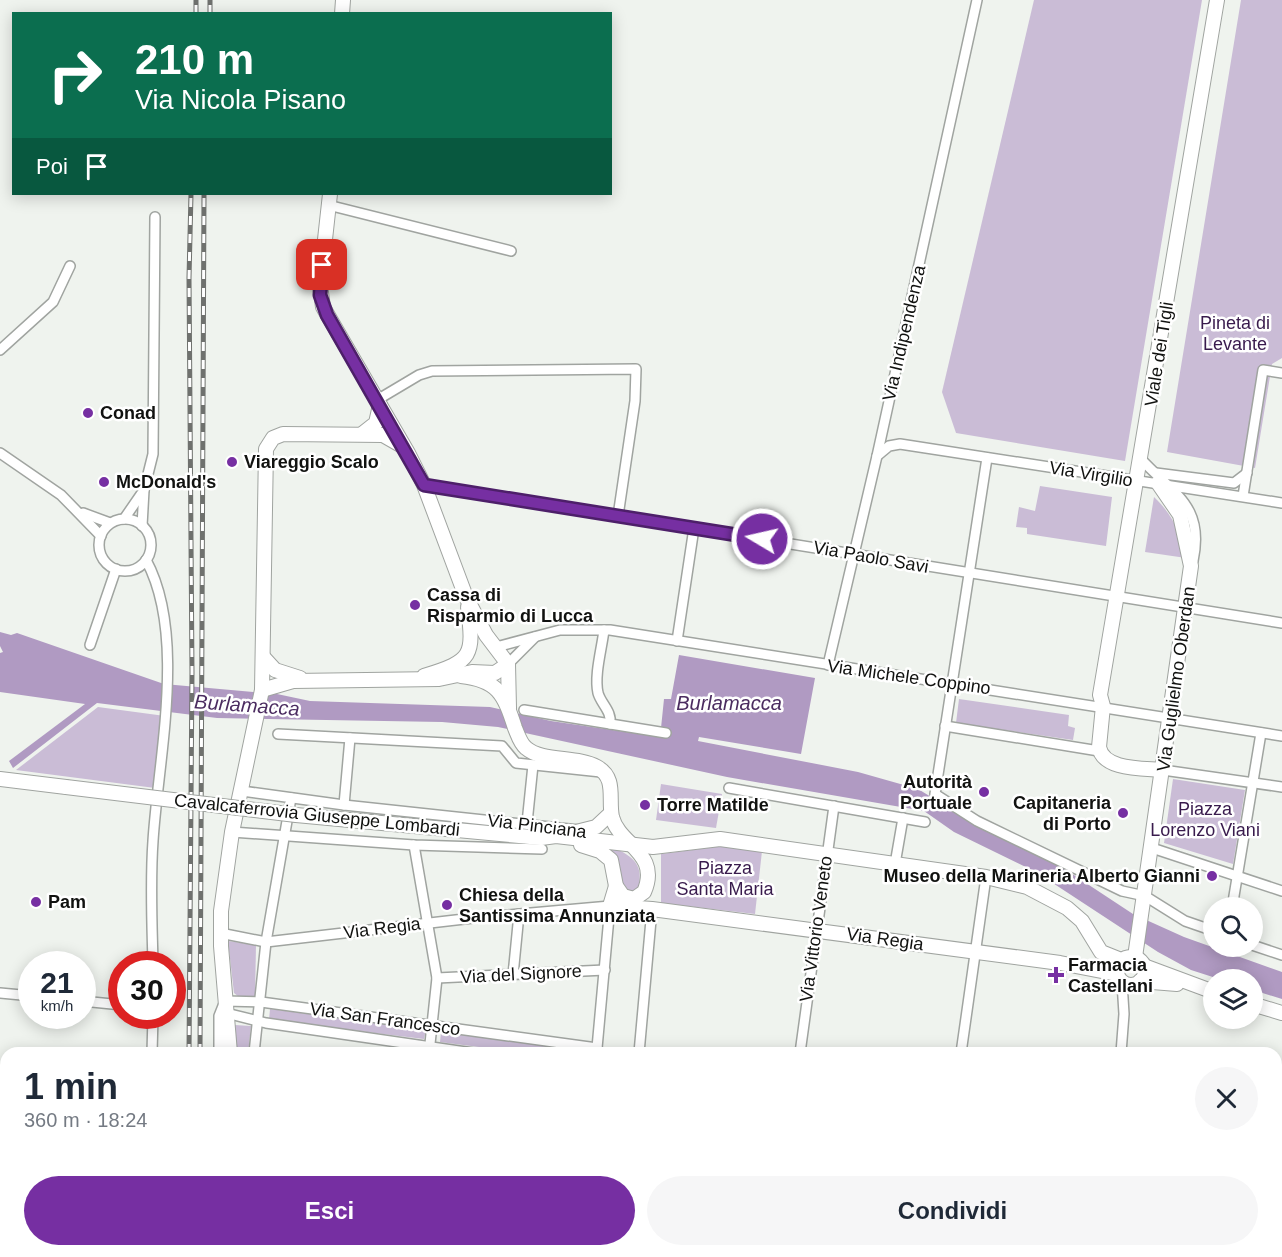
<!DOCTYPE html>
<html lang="it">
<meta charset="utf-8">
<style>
:root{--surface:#fff;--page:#f6f6f7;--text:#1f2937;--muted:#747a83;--accent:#762fa2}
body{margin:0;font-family:Helvetica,sans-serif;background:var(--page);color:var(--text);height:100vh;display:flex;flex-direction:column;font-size:22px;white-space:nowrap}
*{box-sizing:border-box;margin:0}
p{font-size:20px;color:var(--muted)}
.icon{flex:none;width:33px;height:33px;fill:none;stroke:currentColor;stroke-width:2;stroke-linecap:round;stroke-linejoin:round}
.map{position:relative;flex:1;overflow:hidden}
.side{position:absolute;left:0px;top:1047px;width:1282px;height:210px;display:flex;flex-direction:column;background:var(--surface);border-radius:18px 18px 0 0;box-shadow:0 3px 15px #0003}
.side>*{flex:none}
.hud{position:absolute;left:12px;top:12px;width:600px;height:183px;border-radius:0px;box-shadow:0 3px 15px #0003;background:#0b6e4f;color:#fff;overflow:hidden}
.buttons{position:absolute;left:1203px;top:897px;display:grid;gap:12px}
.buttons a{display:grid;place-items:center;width:60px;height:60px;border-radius:50%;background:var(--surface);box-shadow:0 3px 15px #0003;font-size:30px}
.speed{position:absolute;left:18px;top:951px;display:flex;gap:12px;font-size:30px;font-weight:700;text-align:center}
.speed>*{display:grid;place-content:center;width:78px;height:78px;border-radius:50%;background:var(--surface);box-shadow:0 3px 15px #0003;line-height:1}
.speed small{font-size:15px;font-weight:400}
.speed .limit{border:9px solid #d22;background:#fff;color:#111}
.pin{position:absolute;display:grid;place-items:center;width:51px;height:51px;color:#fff;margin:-26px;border-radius:12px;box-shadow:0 3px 9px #0006}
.me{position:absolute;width:66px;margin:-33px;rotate:279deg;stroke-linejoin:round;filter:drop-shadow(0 0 4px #0008)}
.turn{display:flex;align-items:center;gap:21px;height:126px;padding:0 24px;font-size:27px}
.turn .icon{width:78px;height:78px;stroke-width:2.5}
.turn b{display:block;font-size:42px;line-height:51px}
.then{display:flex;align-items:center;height:57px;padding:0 24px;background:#0003;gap:12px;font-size:22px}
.round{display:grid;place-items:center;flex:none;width:63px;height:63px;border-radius:32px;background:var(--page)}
.summary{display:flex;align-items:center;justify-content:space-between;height:102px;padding:0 24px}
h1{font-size:36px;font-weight:700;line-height:45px}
.button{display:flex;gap:12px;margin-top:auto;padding:12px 24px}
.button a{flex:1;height:69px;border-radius:36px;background:var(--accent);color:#fff;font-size:24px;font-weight:700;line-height:69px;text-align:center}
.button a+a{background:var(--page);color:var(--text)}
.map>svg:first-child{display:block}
</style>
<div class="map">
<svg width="1282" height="1257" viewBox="0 0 1282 1257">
<rect width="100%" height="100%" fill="#eff3ee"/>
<g fill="#cabcd6">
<path d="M1034,0H1202L1125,461L956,433L942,392Z"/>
<path d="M1241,0H1282V358L1272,364L1255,468L1167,452Z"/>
<path d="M1040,486L1112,497L1106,546L1027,534V528L1016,527L1019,507L1035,511Z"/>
<path d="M1154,497C1173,515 1180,532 1186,558L1145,552Z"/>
<path d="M959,699L1069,715L1068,726L1075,728L1073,740L956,723Z"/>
<path d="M98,707L165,716L155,788L16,770Z"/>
<path d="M1173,779L1245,790L1233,864L1164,843Z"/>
<path d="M661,784L722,794L716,828L656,820Z"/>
<path d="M723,846L762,851L755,914L661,903V854Z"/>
<path d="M612,847C635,857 644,865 638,891L624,890L619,864L610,850Z"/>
<path d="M228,941L256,945L255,997H239L234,993Z"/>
<path d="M270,1009L426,1029L424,1039L269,1020Z"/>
<path d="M235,1025L251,1026L248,1053H236Z"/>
<path d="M441,1032L593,1052V1053H526L440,1042Z"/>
<path d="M6,1164V1225L0,1230V1167Z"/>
</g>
<path fill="#b09ac2" d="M0,632L11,635L17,633L164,684L277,694L310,701L490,707L551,721L667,738L669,730L661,728L664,699H671L679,655L815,678L801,754L699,737L698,741L858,772L918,789L964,817L1051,860L1133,914L1184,937L1282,972V999L1253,990L1252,980L1219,979L1191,970L1158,952L1036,872L954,832L924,811L727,777L498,727L442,722L217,718L97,703L13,768L9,761L85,704L0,692V653L3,652L0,646Z"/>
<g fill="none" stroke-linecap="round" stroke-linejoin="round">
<defs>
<g id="street">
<path d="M328,205L511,251"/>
<path d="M0,350L53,302L70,266"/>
<path d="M377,400L419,375L432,371L636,369L635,401L618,516"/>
<path d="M0,453L61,495L101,536"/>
<path d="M877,456L889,446L900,444L1282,503"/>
<path d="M987,458L935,794L977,821L1122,891L1145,896L1185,921L1214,931"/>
<path d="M1141,459C1173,494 1205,505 1193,561"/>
<path d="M1156,473L1234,483L1247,473"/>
<path d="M424,485L1282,623"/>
<path d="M1243,496L1263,370L1282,373"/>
<path d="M83,513L110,523"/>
<path d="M124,519L144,490"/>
<circle cx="125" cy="545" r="26"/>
<path d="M142,526L144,490L153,454L155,217"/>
<path d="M146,560C187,635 158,759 153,841C150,882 152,923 153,964"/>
<path d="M604,630C602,648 594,675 598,693C601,704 612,711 610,724"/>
<path d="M677,641L694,528"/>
<path d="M90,645L116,569"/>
<path d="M496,647L560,630H610L1282,736"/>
<path d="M508,664L535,637"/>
<path d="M828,665L877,456L977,0"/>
<path d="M524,710L666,733"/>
<path d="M945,726L1099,751"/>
<path d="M278,734L502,746L516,763L601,772"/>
<path d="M1163,770L1282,787"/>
<path d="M729,788L925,822"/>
<path d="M242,791L344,805L579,830"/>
<path d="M344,805L350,738"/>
<path d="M527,823L533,765"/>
<path d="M232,832L414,845L542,849"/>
<path d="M414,845L437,978L429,1053"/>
<path d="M1152,848L1282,891"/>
<path d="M895,864L903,818"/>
<path d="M1232,908L1261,733"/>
<path d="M220,933L266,942L473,918L610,906L597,1048L600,1053"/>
<path d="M1252,945L1282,955"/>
<path d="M513,975L519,914"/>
<path d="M437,978L605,970"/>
<path d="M0,993L32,996"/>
<path d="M82,1001L122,1005"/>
<path d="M226,1013L266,1023L473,1053"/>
<path d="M152,1053L153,1016"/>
<path d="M219,1053V1016L225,1001L261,1002L597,1048"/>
<path d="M254,1053L266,942L291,798"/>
<path d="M639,1053L652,909"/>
<path d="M800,1053L834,806"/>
<path d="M961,1053L986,877"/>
<path d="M1121,1053L1124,1014L1122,982"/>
<path d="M1276,1110L1282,1084"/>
<path d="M1276,1151L1282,1152"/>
<path d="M0,1237L6,1232"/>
<path d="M1207,1251L1251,1257"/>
<path d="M73,1257V1251"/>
<path d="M403,1257L404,1251"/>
<path d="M583,1257V1251"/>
<path d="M713,1257V1251"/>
<path d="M774,1257L775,1251"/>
<path d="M932,1257L933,1251"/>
<path d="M1096,1257V1251"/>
</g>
<g id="secondary">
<path d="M342,14L343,0"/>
<path d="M330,194L320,285L323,307L408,453L424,485L466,597L486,635L508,664L509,708"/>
<path d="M362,434L376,423L380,405"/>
<path d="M264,658L275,670L300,678"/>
<path d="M424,676C473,661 474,656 468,607"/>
<path d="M461,676C498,680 504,694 515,728C518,735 520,743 526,748C542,762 577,756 597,767C617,778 608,799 612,817C619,845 661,853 644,892L634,899L623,896L616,886L611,860L600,851L581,845"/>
<path d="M262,690L293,681L439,679L472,672L495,673L508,664"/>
<path d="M1163,770C1145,768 1103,771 1099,747L1103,706L1100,695L1217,0"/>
<path d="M0,779L66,787"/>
<path d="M296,815L541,838L556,836L653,847L720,839L986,877L1027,887L1067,908L1082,921L1101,952L1121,960"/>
<path d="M572,833L596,827L611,813"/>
<path d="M616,886L610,906L652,909L1060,963L1117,974"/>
<circle cx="1131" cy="971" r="14"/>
<path d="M1135,957L1191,566L1180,515L1158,483"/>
<path d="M1144,966L1214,992"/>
<path d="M1140,981L1177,984"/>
<path d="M1252,1004L1282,1013"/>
<path d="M230,1053L221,946V911L232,832L262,690L266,449L273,438L283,434L383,435L404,447"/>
<path d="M233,1257V1251"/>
</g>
</defs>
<use href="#street" stroke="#a0a4a0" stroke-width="12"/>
<use href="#secondary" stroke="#a0a4a0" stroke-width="16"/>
<use href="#street" stroke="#fff" stroke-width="9"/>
<use href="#secondary" stroke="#fff" stroke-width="14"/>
<defs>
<g id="rail">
<path d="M196,14V0"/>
<path d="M210,14V0"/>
<path d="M189,1053L192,672L189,278L191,194"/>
<path d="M200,1053L204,194"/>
<path d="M171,1257L172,1251"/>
<path d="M191,1257L192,1251"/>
<path d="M200,1257L201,1251"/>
</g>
</defs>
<use href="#rail" stroke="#6f716e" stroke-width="5"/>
<use href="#rail" stroke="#fff" stroke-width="3" stroke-dasharray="9" stroke-linecap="butt"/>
<defs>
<path id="secondary-bridge" d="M66,787L296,815"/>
</defs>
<use href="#secondary-bridge" stroke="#a0a4a0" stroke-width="16" stroke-linecap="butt"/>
<use href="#secondary-bridge" stroke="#fff" stroke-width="14"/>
</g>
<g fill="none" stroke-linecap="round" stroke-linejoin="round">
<defs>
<path id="route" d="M322,265L320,295L327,315L424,485L762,539"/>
</defs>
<use href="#route" stroke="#4d1f69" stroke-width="15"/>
<use href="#route" stroke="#762fa2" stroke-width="10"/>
</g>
<g fill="#762fa2" stroke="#fff" stroke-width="2">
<circle cx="88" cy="413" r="6"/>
<circle cx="232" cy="462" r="6"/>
<circle cx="104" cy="482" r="6"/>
<circle cx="415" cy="605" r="6"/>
<circle cx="984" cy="792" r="6"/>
<circle cx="645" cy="805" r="6"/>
<circle cx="1123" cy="813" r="6"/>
<circle cx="1212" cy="876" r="6"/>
<circle cx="36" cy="902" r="6"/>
<circle cx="447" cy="905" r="6"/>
<path d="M1053 966h6v6h6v6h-6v6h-6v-6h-6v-6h6z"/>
</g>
<g text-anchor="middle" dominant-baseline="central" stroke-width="5" stroke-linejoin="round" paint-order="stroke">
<g font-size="18" fill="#391b4d" stroke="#fff">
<text x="1235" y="323">Pineta di<tspan x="1235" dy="21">Levante</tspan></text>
<text x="1205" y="809">Piazza<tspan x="1205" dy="21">Lorenzo Viani</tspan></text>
<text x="725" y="868">Piazza<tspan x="725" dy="21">Santa Maria</tspan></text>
</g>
<g font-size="18" fill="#111210" stroke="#fff">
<text transform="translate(904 333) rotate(-77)">Via Indipendenza</text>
<text transform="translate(1159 354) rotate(-81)">Viale dei Tigli</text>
<text transform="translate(1091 474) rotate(9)">Via Virgilio</text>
<text transform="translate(871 557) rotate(10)">Via Paolo Savi</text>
<text transform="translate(909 677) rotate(8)">Via Michele Coppino</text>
<text transform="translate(1176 679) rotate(-82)">Via Guglielmo Oberdan</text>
<text transform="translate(317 815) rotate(6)">Cavalcaferrovia Giuseppe Lombardi</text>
<text transform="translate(537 826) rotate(7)">Via Pinciana</text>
<text transform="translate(382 928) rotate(-7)">Via Regia</text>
<text transform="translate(816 929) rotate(-82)">Via Vittorio Veneto</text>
<text transform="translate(885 939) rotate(8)">Via Regia</text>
<text transform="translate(521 974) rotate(-3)">Via del Signore</text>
<text transform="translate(385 1019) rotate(8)">Via San Francesco</text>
</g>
<g font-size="18" font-weight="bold" fill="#111210" stroke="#fff" text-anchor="start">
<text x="100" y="413">Conad</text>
<text x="244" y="462">Viareggio Scalo</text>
<text x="116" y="482">McDonald's</text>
<text x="427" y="595">Cassa di<tspan x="427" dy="21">Risparmio di Lucca</tspan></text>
<text x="972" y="782" text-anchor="end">Autorità<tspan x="972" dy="21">Portuale</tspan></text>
<text x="1111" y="803" text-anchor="end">Capitaneria<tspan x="1111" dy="21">di Porto</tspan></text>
<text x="657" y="805">Torre Matilde</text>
<text x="1200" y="876" text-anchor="end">Museo della Marineria Alberto Gianni</text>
<text x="459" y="895">Chiesa della<tspan x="459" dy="21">Santissima Annunziata</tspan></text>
<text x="48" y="902">Pam</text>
<text x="1068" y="965">Farmacia<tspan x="1068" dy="21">Castellani</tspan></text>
</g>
<g font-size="20" font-style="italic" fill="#4b2c60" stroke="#fff">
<text x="729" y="703">Burlamacca</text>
<text transform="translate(247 705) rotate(4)">Burlamacca</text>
</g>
</g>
</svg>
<div class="buttons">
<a><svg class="icon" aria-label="search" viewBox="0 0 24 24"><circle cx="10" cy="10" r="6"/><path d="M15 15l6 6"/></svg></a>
<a><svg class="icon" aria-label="layers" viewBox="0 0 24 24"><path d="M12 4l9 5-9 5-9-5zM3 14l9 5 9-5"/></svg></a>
</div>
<div class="speed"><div>21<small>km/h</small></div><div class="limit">30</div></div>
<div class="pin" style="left:322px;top:265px;background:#d93025"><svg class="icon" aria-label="arrive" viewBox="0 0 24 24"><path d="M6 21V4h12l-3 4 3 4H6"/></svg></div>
<svg class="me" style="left:762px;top:539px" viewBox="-20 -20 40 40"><circle r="17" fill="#762fa2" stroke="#fff" stroke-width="3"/><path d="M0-11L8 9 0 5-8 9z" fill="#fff"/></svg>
<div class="hud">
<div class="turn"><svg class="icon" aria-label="right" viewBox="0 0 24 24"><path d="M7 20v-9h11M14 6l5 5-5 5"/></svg><div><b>210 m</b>Via Nicola Pisano</div></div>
<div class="then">Poi<svg class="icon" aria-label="arrive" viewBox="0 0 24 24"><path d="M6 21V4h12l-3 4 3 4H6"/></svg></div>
</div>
<section class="side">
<div class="summary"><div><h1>1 min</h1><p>360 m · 18:24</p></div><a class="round"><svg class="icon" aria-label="close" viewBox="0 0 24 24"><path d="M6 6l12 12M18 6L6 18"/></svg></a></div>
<div class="button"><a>Esci</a><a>Condividi</a></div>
</section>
</div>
